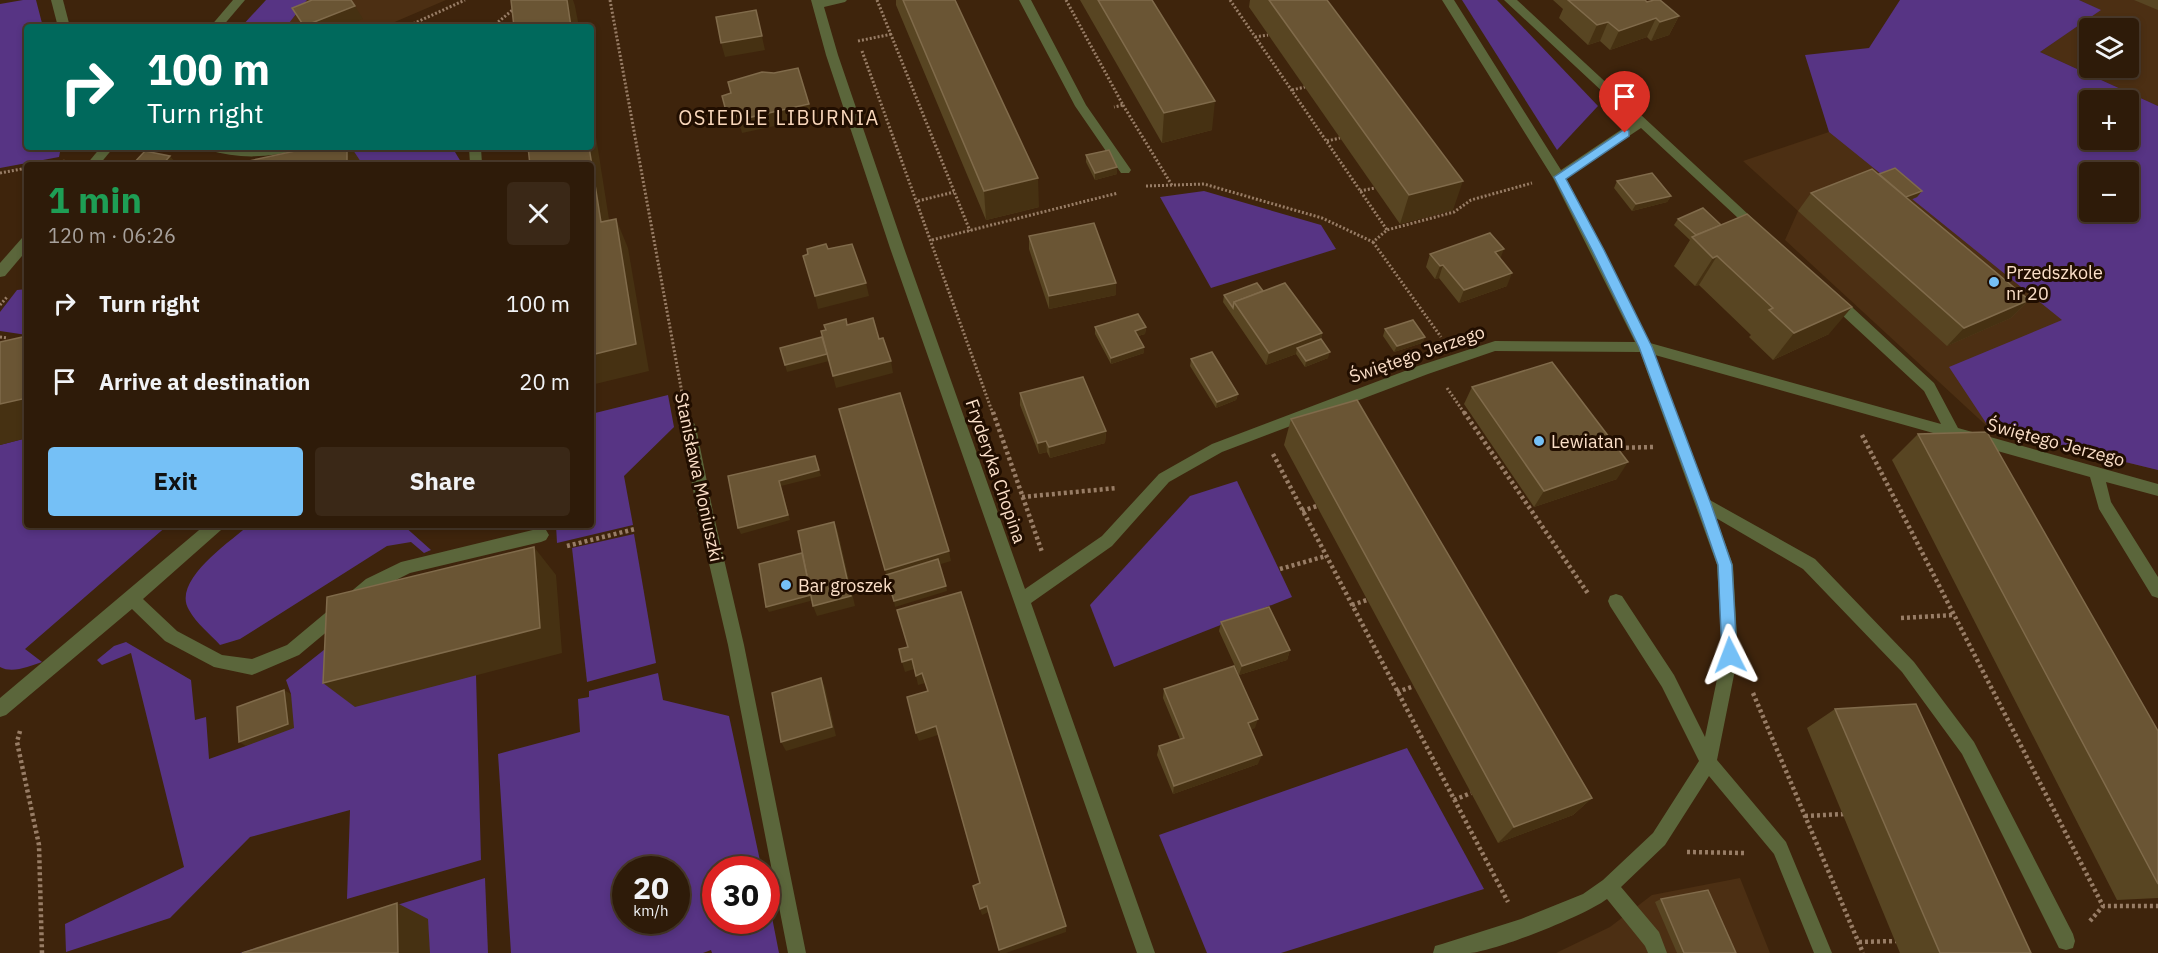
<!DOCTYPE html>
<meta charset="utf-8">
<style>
:root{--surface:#2e1b09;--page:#3a2817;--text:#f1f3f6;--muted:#a7a19c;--line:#49392a;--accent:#75c0f6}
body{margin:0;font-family:"IBM Plex Sans",sans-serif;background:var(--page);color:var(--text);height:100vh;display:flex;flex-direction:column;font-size:22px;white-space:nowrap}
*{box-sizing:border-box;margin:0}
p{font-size:20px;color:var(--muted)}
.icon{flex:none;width:33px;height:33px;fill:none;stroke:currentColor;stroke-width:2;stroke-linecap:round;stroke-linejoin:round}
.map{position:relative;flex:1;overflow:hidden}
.sheet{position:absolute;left:24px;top:162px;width:570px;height:366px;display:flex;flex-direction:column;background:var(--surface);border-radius:6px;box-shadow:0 3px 9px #0003,0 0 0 2px var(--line)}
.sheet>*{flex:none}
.top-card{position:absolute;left:24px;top:24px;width:570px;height:126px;border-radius:6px;box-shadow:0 3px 9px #0003,0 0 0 2px var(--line);background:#00695c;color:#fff;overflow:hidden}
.controls{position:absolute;left:2079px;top:18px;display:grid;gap:12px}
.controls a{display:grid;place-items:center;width:60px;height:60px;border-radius:6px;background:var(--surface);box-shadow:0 3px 9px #0003,0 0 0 2px var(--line);font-size:30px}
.speed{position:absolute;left:612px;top:856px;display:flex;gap:12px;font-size:30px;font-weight:700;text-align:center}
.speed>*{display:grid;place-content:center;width:78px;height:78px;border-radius:50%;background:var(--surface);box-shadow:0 3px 9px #0003,0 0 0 2px var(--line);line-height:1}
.speed small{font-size:15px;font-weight:400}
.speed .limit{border:9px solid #d22;background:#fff;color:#111}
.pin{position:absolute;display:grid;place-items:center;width:51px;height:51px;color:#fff;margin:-62px -26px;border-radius:50% 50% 50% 0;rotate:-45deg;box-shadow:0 0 6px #0007}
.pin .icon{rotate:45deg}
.me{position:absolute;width:66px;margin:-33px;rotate:357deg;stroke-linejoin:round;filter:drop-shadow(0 0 4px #0008)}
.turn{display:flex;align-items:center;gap:21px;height:126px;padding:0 24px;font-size:27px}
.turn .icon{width:78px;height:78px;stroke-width:2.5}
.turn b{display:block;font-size:42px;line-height:51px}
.round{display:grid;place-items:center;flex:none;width:63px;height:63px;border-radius:6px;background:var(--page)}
.headline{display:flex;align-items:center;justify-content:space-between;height:102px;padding:0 24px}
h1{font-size:36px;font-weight:800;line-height:45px;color:#1e9e55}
.action{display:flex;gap:12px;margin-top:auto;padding:12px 24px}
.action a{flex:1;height:69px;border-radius:6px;background:var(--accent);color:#111;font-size:24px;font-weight:800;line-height:69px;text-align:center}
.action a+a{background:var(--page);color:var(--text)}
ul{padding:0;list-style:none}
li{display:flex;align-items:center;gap:18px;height:78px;padding:0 24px}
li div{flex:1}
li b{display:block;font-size:22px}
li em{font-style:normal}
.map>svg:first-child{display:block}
</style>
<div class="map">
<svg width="2158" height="953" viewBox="0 0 2158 953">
<rect width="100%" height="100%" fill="#3e240c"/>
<g fill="#4c2f13" fill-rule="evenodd">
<path d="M307,0H446L383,27H286Z"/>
<path d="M2079,0H2158V106L2040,52L2100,10ZM2090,28H2128V68H2090Z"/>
<path d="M1829,132L2090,172V212H2128L2158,470L1990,429L1785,240L1798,211L1743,161Z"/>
<path d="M1740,878L1770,953H1556L1610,927L1652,895Z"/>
</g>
<g fill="#573484" fill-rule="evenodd">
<path d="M23,0H36L43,27H27V147H61L59,157L0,168V4Z"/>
<path d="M266,0H307L286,27H241Z"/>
<path d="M1462,0H1497L1598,106L1557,150Z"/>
<path d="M1900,0H2079L2101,10L2040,52L2158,106V470L1990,429L1949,367L2062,320L1829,132L1805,55L1869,48ZM2090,100H2128V140H2090ZM2090,172H2128V212H2090Z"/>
<path d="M377,147H452L461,162L448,165H289Z"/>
<path d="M1204,191L1321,225L1336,249L1211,288L1160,197Z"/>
<path d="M27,289V335L0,331V312L17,290Z"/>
<path d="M668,395L674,427L624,476L633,525L557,543L556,525H591V414Z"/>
<path d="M27,438V525H168L25,649L42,662C29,666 13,674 0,667V445Z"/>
<path d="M1237,481L1292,597L1114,667L1090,605L1190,496Z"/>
<path d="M249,525H403L431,550L424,553L411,542L387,546L240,639L220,645C210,634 196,623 189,610C171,581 230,542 249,525Z"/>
<path d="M634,534L656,663L587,682L572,548Z"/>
<path d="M358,623L476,675L481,860L347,899L350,810L250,837L170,918L66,952L65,924L184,867L131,653L102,665L97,660L114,646L126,642L191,680L195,720L206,717L209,759L246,746L291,694L286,680Z"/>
<path d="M658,673L663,700L729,716L762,870H716V921H766L767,892L779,953H712L711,950L703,953H511L498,754L580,732L578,699L589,697V691ZM626,870H676V921H626Z"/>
<path d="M1407,748L1484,889L1281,953H1207L1159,835Z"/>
<path d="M485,878L488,953H240Z"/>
</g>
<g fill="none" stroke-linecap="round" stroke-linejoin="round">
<g stroke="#987d66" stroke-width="3" stroke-dasharray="2 2" stroke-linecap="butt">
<path d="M610,0L684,404"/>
<path d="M877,0L970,231"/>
<path d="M1066,0L1123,105L1114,107"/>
<path d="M1230,0L1387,230"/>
<path d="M391,27L392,24"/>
<path d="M406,27L465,0"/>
<path d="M492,27L515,8"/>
<path d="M1255,37L1268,35"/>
<path d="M858,41L892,34"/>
<path d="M862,51L993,414"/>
<path d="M1292,90L1305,87"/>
<path d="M1123,105L1173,187"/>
<path d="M1327,141L1340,138"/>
<path d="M43,165L66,161"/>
<path d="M0,173L27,168"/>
<path d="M1146,186L1204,184L1322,218L1373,242L1387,230L1454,212L1471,200L1532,183"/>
<path d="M1360,191L1375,188"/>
<path d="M918,201L954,192"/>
<path d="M932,240L1118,193"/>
<path d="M1373,242L1441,337"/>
<path d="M0,305L7,297"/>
<path d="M0,337L8,338"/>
<path d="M1447,388L1465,414"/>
</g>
<g stroke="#987d66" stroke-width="4.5" stroke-dasharray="3 3" stroke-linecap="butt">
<path d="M993,412L1042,552"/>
<path d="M1464,412L1589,595"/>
<path d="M1862,435L2103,906H2158"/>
<path d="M1614,448L1654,447"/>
<path d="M1273,454L1508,902"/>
<path d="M1022,497L1117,488"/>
<path d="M1302,511L1317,506"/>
<path d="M567,546L635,529"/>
<path d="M1280,569L1326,556"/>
<path d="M1352,605L1367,600"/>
<path d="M1901,618L1954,615"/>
<path d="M1397,692L1414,686"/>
<path d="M1753,693L1863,953"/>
<path d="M20,731L17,742L39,845L42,953"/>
<path d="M1454,800L1471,793"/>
<path d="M1805,816L1844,814"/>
<path d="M1687,852L1745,853"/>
<path d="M2090,921L2103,906"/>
<path d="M1859,942L1897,941"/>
</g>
<g fill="#5b663b" fill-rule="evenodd">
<path d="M51,0H63L70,27H58Z"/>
<path d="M233,0H245L222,27H210Z"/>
<path d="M811,0H847L845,2L824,7L838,55L904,248L1025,589L1102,536L1159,474L1212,444L1418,366L1495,341L1635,342L1553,178L1442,0H1454L1561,170L1634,121L1504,0H1517L1763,228L1757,233L1752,231L1641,128L1566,178L1650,343L1941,424L1924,391L1829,303L1827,299L1829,295H1839L1934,383L1958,428L2158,484V496L2106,482L2111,502L2158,577V598L2152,596L2099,509L2090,477L1655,355L1708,499L1815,559L1914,662L1974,742L2073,934L2075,941L2073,948L2066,950L2059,948L1962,754L1902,672L1803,569L1716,518L1733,565L1738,655L1717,760L1786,842L1832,953H1814L1774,854L1709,776L1665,845L1621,887L1659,932L1667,953H1648L1645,946L1607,899C1586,915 1496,951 1470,953C1458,953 1445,953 1433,953L1435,946L1442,944L1521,919L1583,894L1603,880L1653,833L1699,761L1662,687L1610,606L1608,601L1610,596L1616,594L1622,596L1674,675L1705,737L1722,655L1717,565L1640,352L1495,351L1428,374L1222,452L1169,482L1112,546L1031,603L1155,953H1137L890,248L826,55Z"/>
<path d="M1019,0H1031L1086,105L1129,167L1131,170L1129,173H1121L1075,106Z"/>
<path d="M101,147H114L99,165H86Z"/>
<path d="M206,147H300L298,150C268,158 238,159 208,150Z"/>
<path d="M469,147H481L482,165H470Z"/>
<path d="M27,236V250L5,276L0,277V263L22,238Z"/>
<path d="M689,421L694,423L696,427L713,512L744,645L806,953H788L728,645L697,512L682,427L684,423Z"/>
<path d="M205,525H224L221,530L143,599L177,631L222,655L252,659L287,645L366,579L401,562L541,528L546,530L549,535L546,540L541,542L410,573L378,589L299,655L252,675L214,667L165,641L132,609L6,715L0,717V698Z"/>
</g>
</g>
<g fill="#584522">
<path d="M896,0H955L1039,207L986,220L896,5Z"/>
<path d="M1080,0H1152L1212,130L1162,143Z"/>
<path d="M1250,0H1327L1453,210L1400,224L1249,7Z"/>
<path d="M1553,0H1645L1647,2L1679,16L1669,35L1651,41L1647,37L1610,50L1600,41L1588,45L1559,18L1563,9Z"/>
<path d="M2134,0H2158V10Z"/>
<path d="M1086,155L1117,174L1095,180L1086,162Z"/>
<path d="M1879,174L1922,191L1917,197L1910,200L2029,300L2011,318L1947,346L1798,211L1811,193Z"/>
<path d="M1617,181L1671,196L1667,202L1632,211L1614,188Z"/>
<path d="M1678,219L1829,334L1773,360L1749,337L1751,335L1699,285L1695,286L1674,266L1690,240L1674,225Z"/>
<path d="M1029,236L1116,283V295L1049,309L1029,249Z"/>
<path d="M1430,254L1500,259L1507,286L1459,303L1439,278L1435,279L1426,267Z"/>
<path d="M1263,291L1322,333L1321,339L1328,358L1305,367L1296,354L1266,365L1223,302L1224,295Z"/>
<path d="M1095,327H1146L1145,334L1138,336L1144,353L1111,364L1095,334Z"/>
<path d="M1385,329L1425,337L1422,343L1394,352L1383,336Z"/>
<path d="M1191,359L1238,394L1236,400L1216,408L1190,366Z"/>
<path d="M1472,387L1617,479L1534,507L1464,404Z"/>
<path d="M1020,393L1106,431L1105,443L1050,458L1047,452L1039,454L1020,405Z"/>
<path d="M1291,419L1592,798L1573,815L1498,843L1284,445Z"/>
<path d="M1918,434L2158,731V898L2117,900L1892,460Z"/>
<path d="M1221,622L1290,650L1287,660L1239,675L1219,631Z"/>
<path d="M1164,689L1255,728L1250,729L1258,764L1173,794L1157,755L1159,746L1180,739L1163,698Z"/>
<path d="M1835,709L2031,953H1900L1807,728Z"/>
<path d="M1661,899L1736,953H1677L1655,902Z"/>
</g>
<g fill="#463112">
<path d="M567,0H573L575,6L579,27H571Z"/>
<path d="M355,6L363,19L344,27H305L304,26Z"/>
<path d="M756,10L765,50L725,57L721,43Z"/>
<path d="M1679,16L1669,35L1651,41L1660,22Z"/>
<path d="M1656,18L1647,37L1610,50L1619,31Z"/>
<path d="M1608,22L1600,41L1588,45L1597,25Z"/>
<path d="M1215,101L1212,130L1162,143L1164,113Z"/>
<path d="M809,104L813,118L742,133L739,122L730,124L726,111L735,109Z"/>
<path d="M591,105L614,251L601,222L589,147H591Z"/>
<path d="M347,147H351L363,165H347Z"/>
<path d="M170,156L176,163L174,165H162Z"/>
<path d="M1117,167V174L1095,180V173Z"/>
<path d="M1038,178L1039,207L986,220L984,191Z"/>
<path d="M1463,181L1453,210L1400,224L1409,195Z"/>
<path d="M1922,191L1917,197L1896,206L1901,199Z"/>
<path d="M1671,196L1667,202L1632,211L1636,204Z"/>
<path d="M616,219L628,248L649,371L591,385V355Z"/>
<path d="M1504,249L1499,262L1495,252Z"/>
<path d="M1717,256L1699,285L1695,286L1713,258Z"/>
<path d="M1443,265L1439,278L1435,279L1440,266Z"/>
<path d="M1512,273L1507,286L1459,303L1464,290Z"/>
<path d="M866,283L869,296L818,309L815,296Z"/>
<path d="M1116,283V295L1049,309V296Z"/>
<path d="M2029,300L2011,318L1947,346L1964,328Z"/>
<path d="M1852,307L1829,334L1773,360L1794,333Z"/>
<path d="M1146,327L1145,334L1135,337V331Z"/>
<path d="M1322,333L1319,346L1297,348L1296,354L1266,365L1269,353Z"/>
<path d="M1425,337L1422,343L1394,352L1397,346Z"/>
<path d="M1144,347V353L1111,364V358Z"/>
<path d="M1330,352L1328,358L1305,367L1306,361Z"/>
<path d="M827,354L829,361L787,372L785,365Z"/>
<path d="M891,361L893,373L836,388L833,376Z"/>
<path d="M1238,394L1236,400L1216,408L1217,402Z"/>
<path d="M27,398V438L0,445V404Z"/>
<path d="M1106,431L1105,443L1050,458L1049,447Z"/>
<path d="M1046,441L1047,452L1039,454L1038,443Z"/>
<path d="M1628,462L1617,479L1534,507L1544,491Z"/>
<path d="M819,470L821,476L781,486L790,520L741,534L738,528L779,481Z"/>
<path d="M834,522L838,532L855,606L817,616L813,606Z"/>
<path d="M534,547L556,575L562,653L355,707L323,683Z"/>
<path d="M949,551L951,561L888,580L885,570Z"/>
<path d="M946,586L947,591L895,607L894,601Z"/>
<path d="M812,595L814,600L769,612L766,607Z"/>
<path d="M1290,650L1287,660L1239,675L1242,666Z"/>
<path d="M912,659L914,669L905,672L902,662Z"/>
<path d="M922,673L925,683L918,685L916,676Z"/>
<path d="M821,678L825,687L836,736L786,751L781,742Z"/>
<path d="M284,690L291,694L294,728L246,746L239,742Z"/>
<path d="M1258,719L1255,728L1245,731L1248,723Z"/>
<path d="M936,726L938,735L919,741L916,733Z"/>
<path d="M1262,755L1258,764L1173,794L1174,786Z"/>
<path d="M1592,798L1573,815L1498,843L1514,827Z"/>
<path d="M397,903L428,919L430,953H398Z"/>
<path d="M987,906L989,912L982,915L980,909Z"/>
<path d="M1066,926V932L1006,953H1000L999,950Z"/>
</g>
<g fill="#6a5534" stroke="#806b4b" stroke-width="1.5">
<path d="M312,0H351L355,6L304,26L292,8Z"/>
<path d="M511,0H567L571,27H514Z"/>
<path d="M903,0H955L1038,178L984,191Z"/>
<path d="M1098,0H1152L1215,101L1164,113Z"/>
<path d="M1269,0H1327L1463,181L1409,195Z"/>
<path d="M1568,0H1645L1647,2L1654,0H1660L1679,16L1660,22L1656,18L1619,31L1608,22L1597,25Z"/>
<path d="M756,10L762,36L721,43L716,17Z"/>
<path d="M798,68L809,104L738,120L735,109L726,111L722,96L731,93L728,82L762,72L774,73Z"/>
<path d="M314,147H347V165H230Z"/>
<path d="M528,147H589L601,222L616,219L636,344L591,355V165H530Z"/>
<path d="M1109,150L1117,167L1095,173L1086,155Z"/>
<path d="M145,151L170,156L162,165H132Z"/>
<path d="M1895,168L1922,191L1906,197L1879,174Z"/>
<path d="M1872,169L2029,300L1964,328L1811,193Z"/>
<path d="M1652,173L1671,196L1636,204L1617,181Z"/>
<path d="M1703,208L1721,225L1696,235L1678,219Z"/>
<path d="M1747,214L1852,307L1794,333L1769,310L1773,308L1717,256L1713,258L1692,237Z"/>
<path d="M1094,223L1116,283L1049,296L1029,236Z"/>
<path d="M1490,233L1504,249L1495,252L1512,273L1464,290L1443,265L1440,266L1430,254Z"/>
<path d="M826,244L828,249L852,244L866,283L815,296L803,256L808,254L807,249Z"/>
<path d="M1257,283L1263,291L1234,302L1233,308L1224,295Z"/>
<path d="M1285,283L1322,333L1269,353L1234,302Z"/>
<path d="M1138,314L1146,327L1135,331L1144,347L1111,358L1095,327Z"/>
<path d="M873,318L879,339L883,338L891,361L833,376L821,331L826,330L824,325L846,319L847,325Z"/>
<path d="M1413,320L1425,337L1397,346L1385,329Z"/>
<path d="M27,336V398L0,404V342Z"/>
<path d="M822,337L827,354L785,365L780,348Z"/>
<path d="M1321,339L1330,352L1306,361L1297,348Z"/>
<path d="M1212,352L1238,394L1217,402L1191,359Z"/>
<path d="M1552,362L1628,462L1544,491L1472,387Z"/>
<path d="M1083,377L1106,431L1049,447L1046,441L1038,443L1020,393Z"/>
<path d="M900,393L949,551L885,570L839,409Z"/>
<path d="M1357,400L1592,798L1514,827L1291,419Z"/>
<path d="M1987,432L2158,731V884L1918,434Z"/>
<path d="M815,456L819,470L779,481L788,515L738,528L728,476Z"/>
<path d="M834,522L851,596L813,606L798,531Z"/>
<path d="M534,547L540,628L323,683L327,597Z"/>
<path d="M802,553L811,595L766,607L759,564Z"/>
<path d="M938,559L946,586L894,601L886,575Z"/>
<path d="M961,592L1066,926L999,950L987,906L980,909L973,886L980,883L936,726L916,733L907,697L928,691L922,673L916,676L912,659L902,662L899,649L908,647L897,610Z"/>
<path d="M1269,607L1290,650L1242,666L1221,622Z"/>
<path d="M1234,666L1258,719L1248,723L1262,755L1174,786L1159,746L1184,738L1164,689Z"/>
<path d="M821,678L832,727L781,742L772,693Z"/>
<path d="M284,690L288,724L239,742L237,707Z"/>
<path d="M1916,704L2031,953H1940L1835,709Z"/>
<path d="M1708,890L1736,953H1684L1661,899Z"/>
<path d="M397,903L398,953H242Z"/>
</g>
<path fill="#75c0f6" stroke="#4c7da0" stroke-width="1.5" d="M1625,129L1629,131V136L1566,179L1604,250L1652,347L1711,504L1732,565L1737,655L1735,660L1730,662L1725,660L1722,655L1718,565L1697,504L1639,347L1592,250L1554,177Z"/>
<g fill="#75c0f6" stroke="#210e00" stroke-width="2">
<circle cx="1994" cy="282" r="6"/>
<circle cx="1539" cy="441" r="6"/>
<circle cx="786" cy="585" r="6"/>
</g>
<g text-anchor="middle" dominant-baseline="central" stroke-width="6" stroke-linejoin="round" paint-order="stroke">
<g font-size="18" fill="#fbdfc8" stroke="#210e00" text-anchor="start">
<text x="2006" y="272">Przedszkole<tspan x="2006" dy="21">nr 20</tspan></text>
<text x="1551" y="441">Lewiatan</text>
<text x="798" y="585">Bar groszek</text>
</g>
<g font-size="18" fill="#fbdfc8" stroke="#210e00">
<text transform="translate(1417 354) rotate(-19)">Świętego Jerzego</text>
<text transform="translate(2056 442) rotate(15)">Świętego Jerzego</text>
<text transform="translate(996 471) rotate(71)">Fryderyka Chopina</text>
<text transform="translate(699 477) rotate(78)">Stanisława Moniuszki</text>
</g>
<g font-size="20" letter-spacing="1.5" fill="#f9d7bb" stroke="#210e00">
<text x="779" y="117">OSIEDLE LIBURNIA</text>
</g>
</g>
</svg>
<div class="controls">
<a><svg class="icon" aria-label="layers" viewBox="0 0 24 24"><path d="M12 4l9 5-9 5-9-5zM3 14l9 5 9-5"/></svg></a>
<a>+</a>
<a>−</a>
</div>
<div class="speed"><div>20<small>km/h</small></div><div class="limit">30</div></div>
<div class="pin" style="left:1625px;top:133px;background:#d93025"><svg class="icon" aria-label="arrive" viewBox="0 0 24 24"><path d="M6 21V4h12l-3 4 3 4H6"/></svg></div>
<svg class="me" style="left:1730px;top:655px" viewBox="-20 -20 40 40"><path d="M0-17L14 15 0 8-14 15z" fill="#75c0f6" stroke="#fff" stroke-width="4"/></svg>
<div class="top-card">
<div class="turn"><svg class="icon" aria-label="right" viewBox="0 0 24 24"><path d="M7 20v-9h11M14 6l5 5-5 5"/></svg><div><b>100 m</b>Turn right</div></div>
</div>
<section class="sheet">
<div class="headline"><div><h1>1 min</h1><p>120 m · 06:26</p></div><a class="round"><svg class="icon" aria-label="close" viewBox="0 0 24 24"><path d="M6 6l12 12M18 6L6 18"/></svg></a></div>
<ul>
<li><svg class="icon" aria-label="right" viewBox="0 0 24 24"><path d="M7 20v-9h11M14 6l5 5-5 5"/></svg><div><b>Turn right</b></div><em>100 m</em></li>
<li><svg class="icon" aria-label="arrive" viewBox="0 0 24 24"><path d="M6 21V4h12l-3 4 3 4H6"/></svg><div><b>Arrive at destination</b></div><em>20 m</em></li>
</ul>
<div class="action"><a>Exit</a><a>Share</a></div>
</section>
</div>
